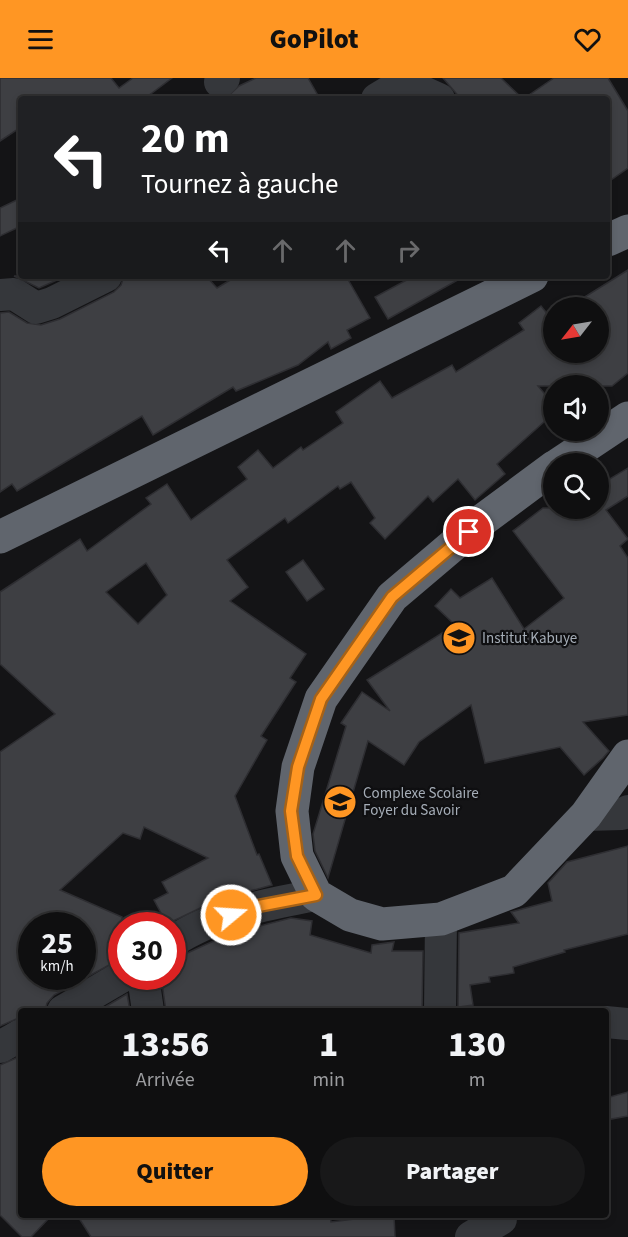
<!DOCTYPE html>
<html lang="fr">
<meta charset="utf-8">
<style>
:root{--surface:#0f0f10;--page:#181819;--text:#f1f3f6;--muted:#9b9c9f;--line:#2f2f30;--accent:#ff9623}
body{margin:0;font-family:"Source Sans 3",sans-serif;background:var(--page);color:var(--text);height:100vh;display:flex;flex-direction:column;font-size:22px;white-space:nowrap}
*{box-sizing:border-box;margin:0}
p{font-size:20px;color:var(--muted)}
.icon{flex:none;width:33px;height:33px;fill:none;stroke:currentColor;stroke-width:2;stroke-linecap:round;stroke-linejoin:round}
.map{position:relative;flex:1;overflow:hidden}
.drawer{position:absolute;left:18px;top:930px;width:591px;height:210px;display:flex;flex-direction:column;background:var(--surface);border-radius:6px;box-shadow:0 3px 9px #0003,0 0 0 2px var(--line)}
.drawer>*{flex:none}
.hud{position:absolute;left:18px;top:18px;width:592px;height:183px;border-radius:6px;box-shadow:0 3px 9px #0003,0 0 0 2px var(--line);background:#202124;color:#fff;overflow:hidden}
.needle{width:39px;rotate:239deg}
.buttons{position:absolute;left:543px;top:219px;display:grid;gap:12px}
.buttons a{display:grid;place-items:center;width:66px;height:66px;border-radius:50%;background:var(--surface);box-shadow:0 3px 9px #0003,0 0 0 2px var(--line);font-size:30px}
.speed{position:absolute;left:18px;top:834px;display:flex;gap:12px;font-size:30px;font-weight:700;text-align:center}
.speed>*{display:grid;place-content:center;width:78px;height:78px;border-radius:50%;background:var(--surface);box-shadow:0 3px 9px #0003,0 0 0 2px var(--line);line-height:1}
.speed small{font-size:15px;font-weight:400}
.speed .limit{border:9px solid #d22;background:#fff;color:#111}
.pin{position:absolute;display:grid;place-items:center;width:51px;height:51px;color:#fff;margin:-26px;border:3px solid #fff;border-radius:50%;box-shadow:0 2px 6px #0007}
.me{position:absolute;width:66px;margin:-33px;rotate:72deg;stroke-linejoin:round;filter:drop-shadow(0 0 4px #0008)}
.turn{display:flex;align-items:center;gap:21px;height:126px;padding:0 24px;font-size:27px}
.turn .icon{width:78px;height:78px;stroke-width:2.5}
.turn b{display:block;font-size:42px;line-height:51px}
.lanes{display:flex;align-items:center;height:57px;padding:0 24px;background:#0003;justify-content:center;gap:30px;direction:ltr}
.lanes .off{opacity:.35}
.eta{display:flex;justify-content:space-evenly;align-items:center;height:102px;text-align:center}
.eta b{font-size:36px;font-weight:800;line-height:42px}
.button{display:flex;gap:12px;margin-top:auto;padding:12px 24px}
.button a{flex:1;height:69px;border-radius:36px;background:var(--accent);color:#111;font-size:24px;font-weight:800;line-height:69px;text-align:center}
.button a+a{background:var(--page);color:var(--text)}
header{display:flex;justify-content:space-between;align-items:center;height:78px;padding:0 24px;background:var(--accent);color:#111;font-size:27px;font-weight:800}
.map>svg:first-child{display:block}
</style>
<header><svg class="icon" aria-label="menu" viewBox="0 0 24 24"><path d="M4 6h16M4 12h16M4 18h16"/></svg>GoPilot<svg class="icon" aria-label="heart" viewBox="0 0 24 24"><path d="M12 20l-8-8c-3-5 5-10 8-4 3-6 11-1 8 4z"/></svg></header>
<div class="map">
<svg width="628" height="1159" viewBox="0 0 628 1159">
<rect width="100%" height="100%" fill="#141416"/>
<g fill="#3e3f43" stroke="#2e2e32" stroke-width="1.5" fill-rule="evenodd">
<path d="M0,0H111L119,10L133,0H172L144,21H21V49L0,63Z"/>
<path d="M256,0H308L320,21H225L239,8Z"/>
<path d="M443,0H501L523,21L554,0H608L628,33V90L608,104V21H461Z"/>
<path d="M21,120V148L0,158V130Z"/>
<path d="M628,192V295L612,308H538L554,327V335L497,386L505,396L475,422L458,401L433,424L428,418L385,461L370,445L375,440L351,404L340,411L338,408L288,445L285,440L227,482L248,509L230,523L306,576L290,600L296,604L261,658L267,662L235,718L257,777L259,776L272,807L217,822L167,846L154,822L168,815L162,804L208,780L144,749L140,761L123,755L60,812L122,839V880L54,917L47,925L45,933H21V939L0,948V674L55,636L0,586V514L80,461L87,473L151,426L146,420L167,406L191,442L247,401L238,389L258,372L273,390L301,369L303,372L343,345L336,334L380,303L392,320L452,287L456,294L524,252L519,245L541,228L554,244V274H598V230H567ZM146,485L167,517L138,546L106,514ZM32,848H82V898H32Z"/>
<path d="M14,198H66L39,210Z"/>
<path d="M124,198H206L217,210L237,198H346L370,240L347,252L351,260L331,271L328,264L298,287L236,313L233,309L153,357L142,338L17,413L12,406L0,414V235L9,234L27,245L41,247L60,241L114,214L121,207Z"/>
<path d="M414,198H465L388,241L375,219Z"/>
<path d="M628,390V418L606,432L628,461L620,468L628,480V637L583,644L609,673L603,680L584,697L560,669L485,685L471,627L419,664L404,687L368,663L328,800L315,773L313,756L346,648L341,645L362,614L390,633L367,602L455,547L435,528L451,511L460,520L492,500L524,551L564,520L513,453L543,430H598V408Z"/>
<path d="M303,482L324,511L307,523L286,494Z"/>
<path d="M628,768V856L564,872L565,874L513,889L514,895L489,899L490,904L470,907L473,927L460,929L458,933L459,855L519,845L511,834L552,823L548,805L567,784Z"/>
<path d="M291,840L312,843L310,857L371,875L372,867L394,864L392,873H423L422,933H166L161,898H172V882L229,856Z"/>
<path d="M127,916L130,933H100V932Z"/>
<path d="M21,978V1137H52L31,1159H22L0,1137V987Z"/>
<path d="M628,1014V1038L606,1042V1020Z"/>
<path d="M77,1137H330L331,1144L370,1139V1137H394L395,1159H91Z"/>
</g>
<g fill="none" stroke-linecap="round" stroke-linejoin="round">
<g stroke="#35373b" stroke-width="32">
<path d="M220,4L224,0"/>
<path d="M377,21L403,5L439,21"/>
<path d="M0,217L14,216L36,230L52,225L106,198"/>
<path d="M586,737L622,736L628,733"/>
<path d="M172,864C214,836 267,826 316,817"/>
<path d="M143,898L148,933"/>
<path d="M63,933L123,898"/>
<path d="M440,933L441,841"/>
<path d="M606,944L628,946"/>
<path d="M0,969L21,957"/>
<path d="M471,1159L501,1141V1137"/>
</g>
<g stroke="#60656d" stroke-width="33">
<path d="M608,162L628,153"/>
<path d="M559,386L628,340"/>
<path d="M554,389L484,441L392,519L321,621L298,689L292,733L297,778L316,817L350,837L382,846L441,841L514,813L586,737L628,678"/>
<path d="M0,459L532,198"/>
</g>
</g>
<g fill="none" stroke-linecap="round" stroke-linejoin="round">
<defs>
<path id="route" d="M231,837L253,829L316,817L297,778L291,733L298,689L321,621L392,519L469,454"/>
</defs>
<use href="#route" stroke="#a66217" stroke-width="15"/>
<use href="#route" stroke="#ff9623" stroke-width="10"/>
</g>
<defs>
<symbol id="school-disc" viewBox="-11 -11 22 22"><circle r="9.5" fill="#ff9623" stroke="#0f0f11"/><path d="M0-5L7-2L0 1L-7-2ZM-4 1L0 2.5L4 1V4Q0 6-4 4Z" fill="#111"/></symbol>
</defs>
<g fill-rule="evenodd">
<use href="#school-disc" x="440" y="541" width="38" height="38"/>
<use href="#school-disc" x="321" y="705" width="38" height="38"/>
</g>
<g text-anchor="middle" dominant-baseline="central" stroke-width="4.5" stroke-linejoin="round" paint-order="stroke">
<g font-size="15" fill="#a5adb7" stroke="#0f0f11" text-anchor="start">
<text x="482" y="560">Institut Kabuye</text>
<text x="363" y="715">Complexe Scolaire<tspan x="363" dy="17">Foyer du Savoir</tspan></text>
</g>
</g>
</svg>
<div class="buttons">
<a><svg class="needle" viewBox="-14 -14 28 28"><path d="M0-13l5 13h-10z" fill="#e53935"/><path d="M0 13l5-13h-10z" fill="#9b9c9f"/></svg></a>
<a><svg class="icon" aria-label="sound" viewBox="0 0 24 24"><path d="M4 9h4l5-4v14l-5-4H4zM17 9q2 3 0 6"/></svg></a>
<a><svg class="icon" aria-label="search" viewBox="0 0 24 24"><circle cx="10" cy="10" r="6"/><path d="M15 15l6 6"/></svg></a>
</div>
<div class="speed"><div>25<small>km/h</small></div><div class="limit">30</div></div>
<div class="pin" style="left:469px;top:454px;background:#d93025"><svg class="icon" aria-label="arrive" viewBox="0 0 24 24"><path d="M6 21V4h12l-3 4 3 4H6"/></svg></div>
<svg class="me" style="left:231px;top:837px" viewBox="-20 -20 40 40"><circle r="17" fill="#ff9623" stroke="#fff" stroke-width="3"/><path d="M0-11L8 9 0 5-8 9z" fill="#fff"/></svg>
<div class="hud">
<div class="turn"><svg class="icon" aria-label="left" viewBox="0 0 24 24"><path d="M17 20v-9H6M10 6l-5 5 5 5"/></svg><div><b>20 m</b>Tournez à gauche</div></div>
<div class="lanes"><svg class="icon" aria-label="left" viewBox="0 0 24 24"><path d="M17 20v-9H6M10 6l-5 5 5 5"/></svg><svg class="icon off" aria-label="ahead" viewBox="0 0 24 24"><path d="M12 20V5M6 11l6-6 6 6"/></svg><svg class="icon off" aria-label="ahead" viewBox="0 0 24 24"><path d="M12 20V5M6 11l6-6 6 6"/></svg><svg class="icon off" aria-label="right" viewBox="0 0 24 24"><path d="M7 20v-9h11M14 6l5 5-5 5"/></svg></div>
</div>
<section class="drawer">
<div class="eta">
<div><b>13:56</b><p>Arrivée</p></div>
<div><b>1</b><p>min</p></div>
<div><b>130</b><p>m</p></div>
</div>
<div class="button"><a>Quitter</a><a>Partager</a></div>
</section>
</div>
